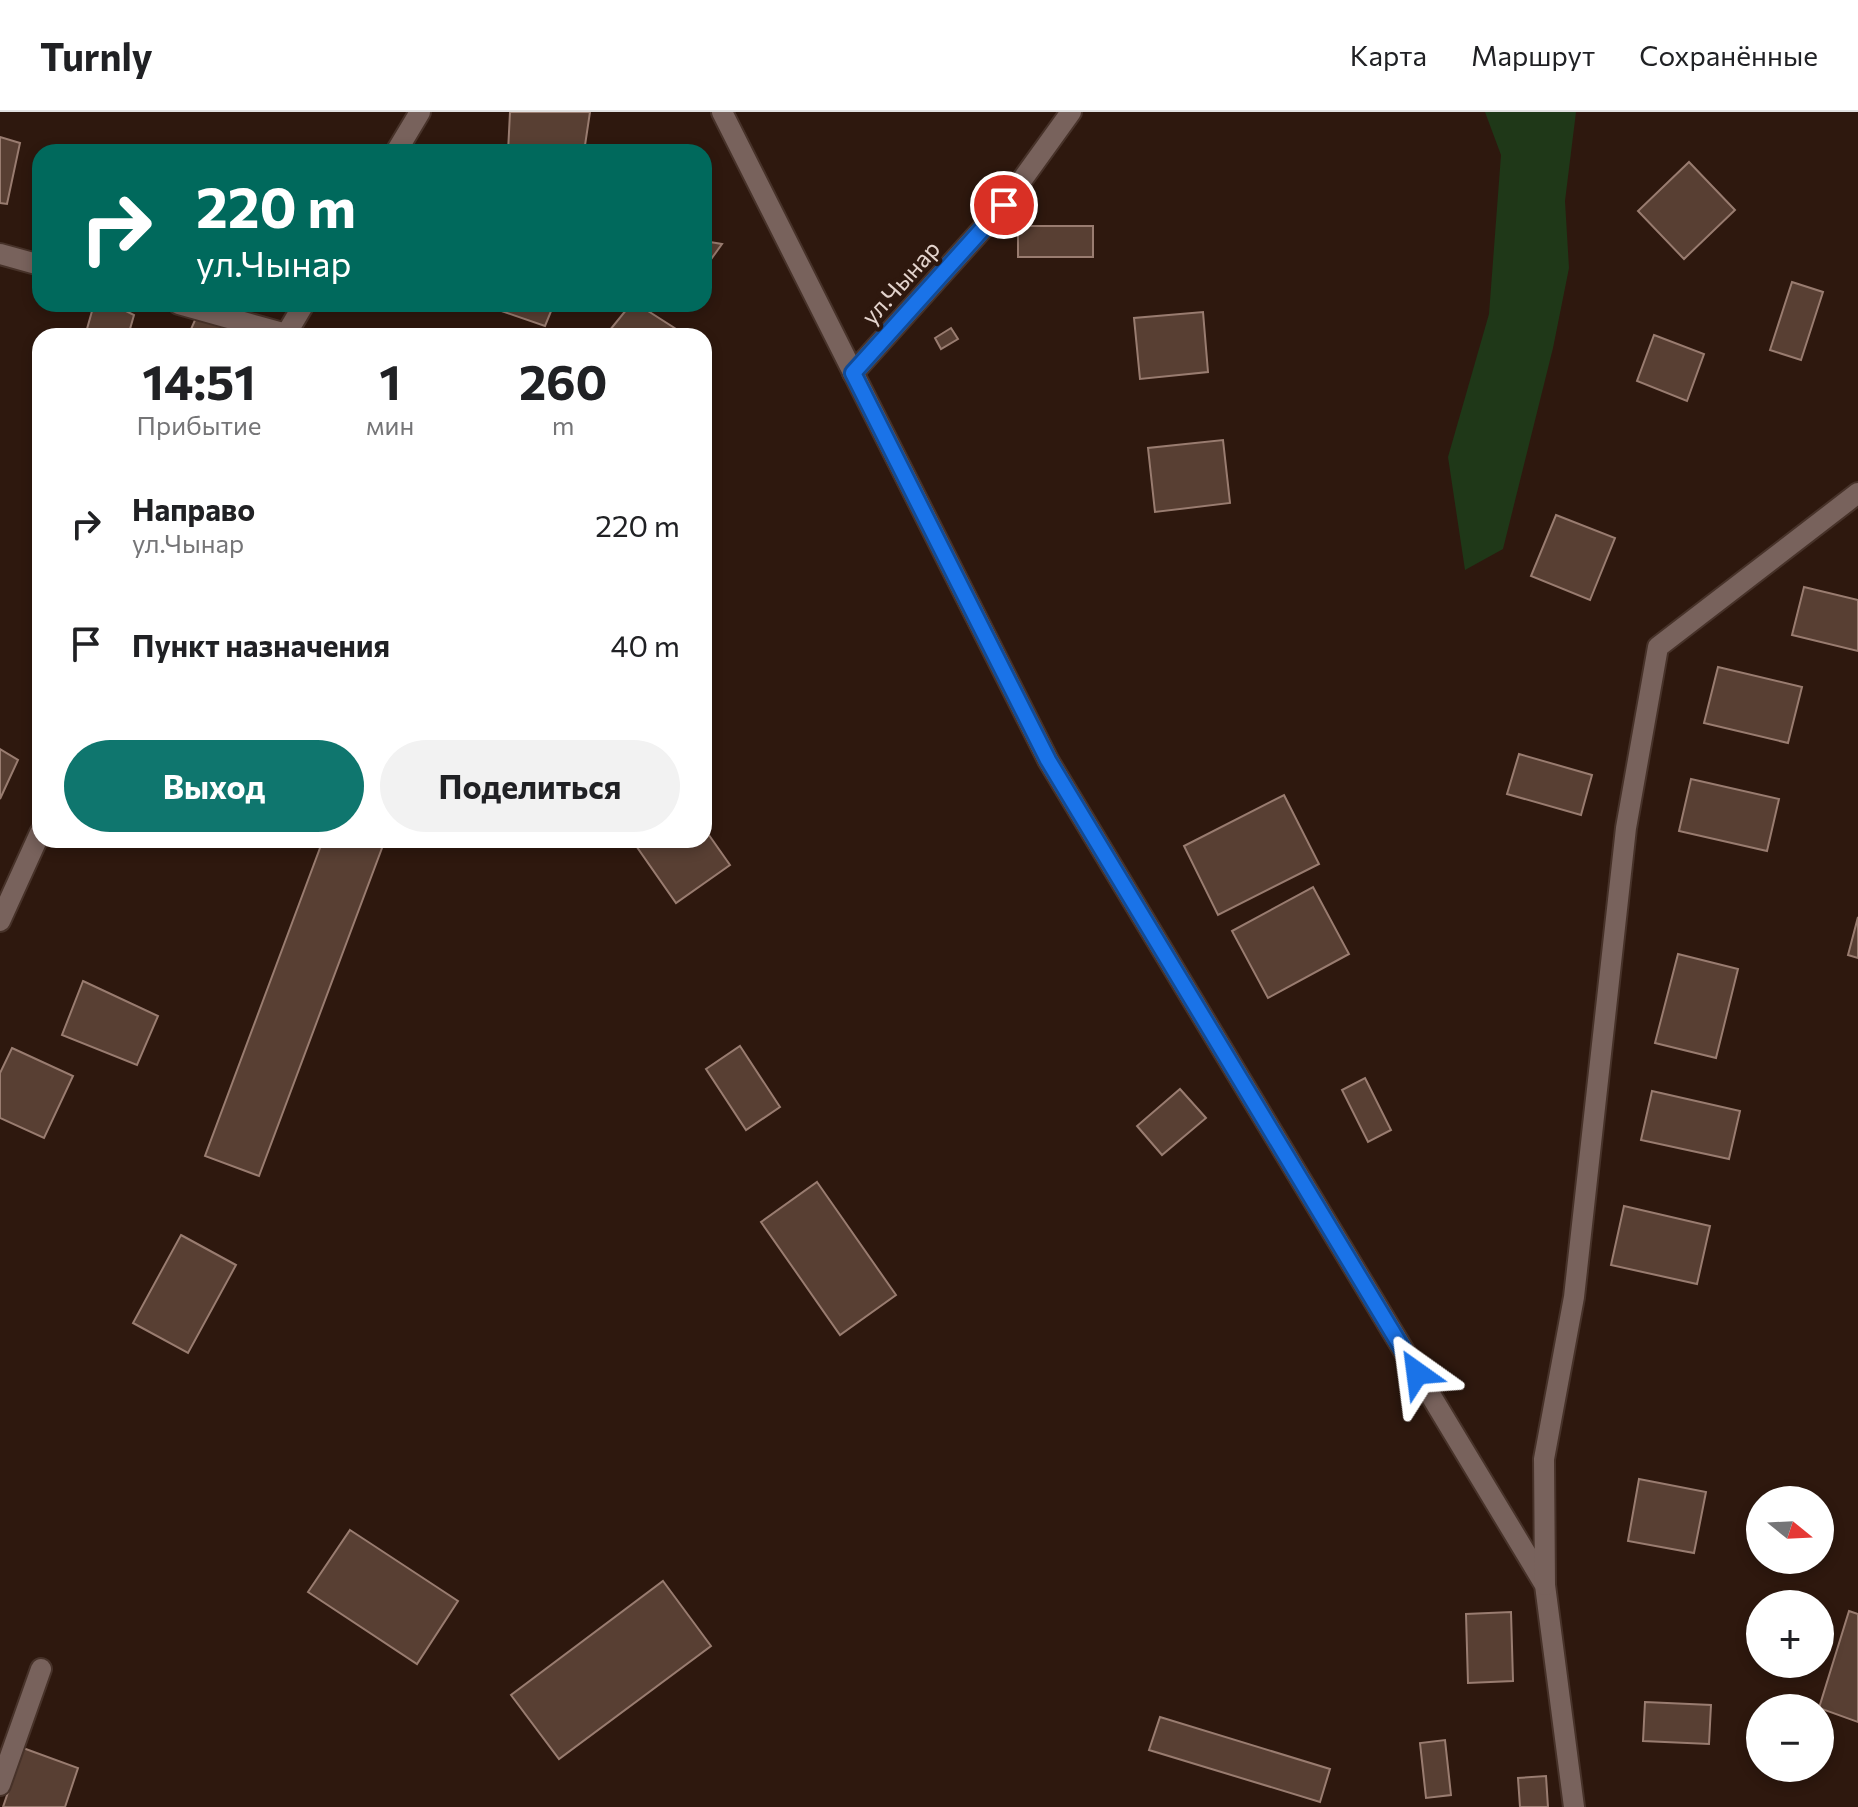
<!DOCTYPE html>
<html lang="ru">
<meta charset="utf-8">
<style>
:root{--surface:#fff;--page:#f2f2f2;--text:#202124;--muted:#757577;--line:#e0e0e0;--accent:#0f766e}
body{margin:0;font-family:Commissioner,sans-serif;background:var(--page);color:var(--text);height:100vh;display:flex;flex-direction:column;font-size:30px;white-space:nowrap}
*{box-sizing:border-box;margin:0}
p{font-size:26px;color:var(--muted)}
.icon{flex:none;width:44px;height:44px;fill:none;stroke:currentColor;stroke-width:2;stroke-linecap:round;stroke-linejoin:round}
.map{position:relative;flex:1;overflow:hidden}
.sheet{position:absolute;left:32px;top:216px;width:680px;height:520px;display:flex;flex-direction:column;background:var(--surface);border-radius:24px;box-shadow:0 4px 12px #0003}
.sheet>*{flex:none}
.hud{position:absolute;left:32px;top:32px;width:680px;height:168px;border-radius:24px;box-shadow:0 4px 12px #0003;background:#00695c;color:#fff;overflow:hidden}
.needle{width:52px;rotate:108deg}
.fabs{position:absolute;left:1746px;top:1374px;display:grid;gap:16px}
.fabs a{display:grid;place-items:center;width:88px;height:88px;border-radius:50%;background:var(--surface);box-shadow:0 4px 12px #0003;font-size:40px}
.pin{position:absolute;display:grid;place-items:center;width:68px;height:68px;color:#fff;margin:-34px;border:4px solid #fff;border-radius:50%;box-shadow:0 2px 8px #0007}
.me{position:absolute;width:88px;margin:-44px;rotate:329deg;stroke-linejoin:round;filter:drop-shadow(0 0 6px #0008)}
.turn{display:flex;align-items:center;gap:28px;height:168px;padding:0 32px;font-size:36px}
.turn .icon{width:104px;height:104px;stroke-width:2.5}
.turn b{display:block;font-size:56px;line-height:68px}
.eta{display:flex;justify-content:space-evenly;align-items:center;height:136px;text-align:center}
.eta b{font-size:48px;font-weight:700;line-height:56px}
.button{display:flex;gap:16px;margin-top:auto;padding:16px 32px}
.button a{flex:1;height:92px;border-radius:48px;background:var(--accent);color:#fff;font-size:32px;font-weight:700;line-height:92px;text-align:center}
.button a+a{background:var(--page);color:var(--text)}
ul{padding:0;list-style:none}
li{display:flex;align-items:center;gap:24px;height:120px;padding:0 32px}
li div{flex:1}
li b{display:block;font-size:30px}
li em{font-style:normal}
header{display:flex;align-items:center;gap:48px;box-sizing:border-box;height:112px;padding:0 40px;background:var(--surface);border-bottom:2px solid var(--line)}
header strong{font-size:38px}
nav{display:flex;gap:44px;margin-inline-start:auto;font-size:28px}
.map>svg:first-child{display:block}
</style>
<header>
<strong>Turnly</strong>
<nav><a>Карта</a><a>Маршрут</a><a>Сохранённые</a></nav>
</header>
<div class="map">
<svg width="1858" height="1695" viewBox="0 0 1858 1695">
<rect width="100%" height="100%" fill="#2e180e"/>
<path fill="#1f3818" d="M1485,0H1576L1565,89L1569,156L1553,236L1503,437L1465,458L1448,345L1489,202L1501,43Z"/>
<g fill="#583f33" stroke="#997c70" stroke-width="2">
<path d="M510,0H590L584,40H508Z"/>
<path d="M0,25L20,31L7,92L0,91Z"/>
<path d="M1689,50L1735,98L1684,147L1638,99Z"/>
<rect x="1018" y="114" width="75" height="31"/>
<path d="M704,129L722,132L704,157Z"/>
<path d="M1792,170L1823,180L1801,248L1770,238Z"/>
<path d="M94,192H112L134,203L128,224H85Z"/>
<path d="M481,192H554L545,214Z"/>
<path d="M631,192H637L687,224H605Z"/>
<path d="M199,199L236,214L232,224H188Z"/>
<path d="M1203,200L1208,260L1140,267L1134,206Z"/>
<path d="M951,216L958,227L941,237L935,226Z"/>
<path d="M1654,223L1704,242L1687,289L1637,269Z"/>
<path d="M1223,328L1230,391L1155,400L1148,336Z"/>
<path d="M1556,403L1615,426L1590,488L1531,464Z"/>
<path d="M1804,475L1858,488V539L1792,523Z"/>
<path d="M1718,555L1802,575L1788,631L1704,611Z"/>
<path d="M0,637L18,648L0,687Z"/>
<path d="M1519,642L1592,663L1581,703L1507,682Z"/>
<path d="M1691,667L1779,687L1767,739L1679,719Z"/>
<path d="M1284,683L1319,752L1218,803L1184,734Z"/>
<path d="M704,716L730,753L676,791L632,728H704Z"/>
<path d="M323,728H385L259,1064L205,1044Z"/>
<path d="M1313,775L1349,842L1268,886L1232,819Z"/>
<path d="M1858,805V846L1848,843Z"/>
<path d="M1678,842L1738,857L1716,946L1655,931Z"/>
<path d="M83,869L158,904L137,953L62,923Z"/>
<path d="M740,934L780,995L746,1018L706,957Z"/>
<path d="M12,936L73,964L44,1026L0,1006V961Z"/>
<path d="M1365,966L1391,1018L1368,1030L1342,978Z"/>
<path d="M1180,977L1206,1006L1162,1043L1137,1014Z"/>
<path d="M1652,979L1740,999L1729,1047L1641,1028Z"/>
<path d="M817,1070L896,1183L840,1223L761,1110Z"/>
<path d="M1624,1094L1710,1114L1697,1172L1611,1153Z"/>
<path d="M181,1123L236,1153L188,1241L133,1211Z"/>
<path d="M1639,1367L1706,1380L1694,1441L1628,1429Z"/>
<path d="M350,1418L458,1489L417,1552L308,1480Z"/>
<path d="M663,1469L711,1534L559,1647L511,1583Z"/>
<path d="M1849,1499L1858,1502V1610L1819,1596Z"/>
<path d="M1511,1500L1513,1569L1468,1571L1466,1502Z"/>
<path d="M1645,1590L1711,1593L1709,1632L1643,1629Z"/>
<path d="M1160,1605L1330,1657L1320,1690L1149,1638Z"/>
<path d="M1445,1628L1451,1683L1426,1686L1420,1631Z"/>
<path d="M23,1636L78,1656L65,1695H3Z"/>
<path d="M1546,1664L1548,1695H1520L1518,1666Z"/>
</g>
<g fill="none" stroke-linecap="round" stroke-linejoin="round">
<defs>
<g id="minor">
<path d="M722,0L1048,648L1545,1473L1574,1695"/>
<path d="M396,40L420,0"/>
<path d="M0,142L40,153"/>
<path d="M179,192L286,222"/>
<path d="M285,224L304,192"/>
<path d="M853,261L1004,93L1071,0"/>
<path d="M0,809L40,721"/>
<path d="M1545,1473L1544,1347L1574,1185L1626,716L1658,535L1858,381"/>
<path d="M0,1673L41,1557"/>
</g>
</defs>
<use href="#minor" stroke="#473229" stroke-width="24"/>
<use href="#minor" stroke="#78625c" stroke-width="20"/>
</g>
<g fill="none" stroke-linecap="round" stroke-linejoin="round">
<defs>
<path id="route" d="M1004,93L853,261L1048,648L1417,1261"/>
</defs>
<use href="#route" stroke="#114b97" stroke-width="20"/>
<use href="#route" stroke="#1a73e8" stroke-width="14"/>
</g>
<g text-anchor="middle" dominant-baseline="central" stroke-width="8" stroke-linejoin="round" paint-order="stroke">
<g font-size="24" fill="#e4d4cd" stroke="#2e180e">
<text transform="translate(900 170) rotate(-48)">ул.Чынар</text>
</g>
</g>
</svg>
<div class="fabs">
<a><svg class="needle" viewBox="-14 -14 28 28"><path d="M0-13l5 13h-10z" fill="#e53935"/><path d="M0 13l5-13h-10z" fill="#757577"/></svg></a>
<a>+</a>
<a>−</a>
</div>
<div class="pin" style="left:1004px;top:93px;background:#d93025"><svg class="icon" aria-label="arrive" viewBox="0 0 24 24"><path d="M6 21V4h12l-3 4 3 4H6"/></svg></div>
<svg class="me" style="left:1417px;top:1261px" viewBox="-20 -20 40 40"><path d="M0-17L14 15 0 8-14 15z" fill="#1a73e8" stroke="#fff" stroke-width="4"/></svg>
<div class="hud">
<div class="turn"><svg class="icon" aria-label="right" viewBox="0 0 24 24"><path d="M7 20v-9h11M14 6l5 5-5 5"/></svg><div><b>220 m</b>ул.Чынар</div></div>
</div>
<section class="sheet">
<div class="eta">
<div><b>14:51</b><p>Прибытие</p></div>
<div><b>1</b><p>мин</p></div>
<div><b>260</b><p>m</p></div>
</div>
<ul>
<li><svg class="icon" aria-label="right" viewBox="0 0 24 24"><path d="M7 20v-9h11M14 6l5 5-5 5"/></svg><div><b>Направо</b><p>ул.Чынар</p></div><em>220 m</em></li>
<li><svg class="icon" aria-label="arrive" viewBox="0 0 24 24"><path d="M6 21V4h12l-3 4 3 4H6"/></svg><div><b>Пункт назначения</b></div><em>40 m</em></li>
</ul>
<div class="button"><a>Выход</a><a>Поделиться</a></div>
</section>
</div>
